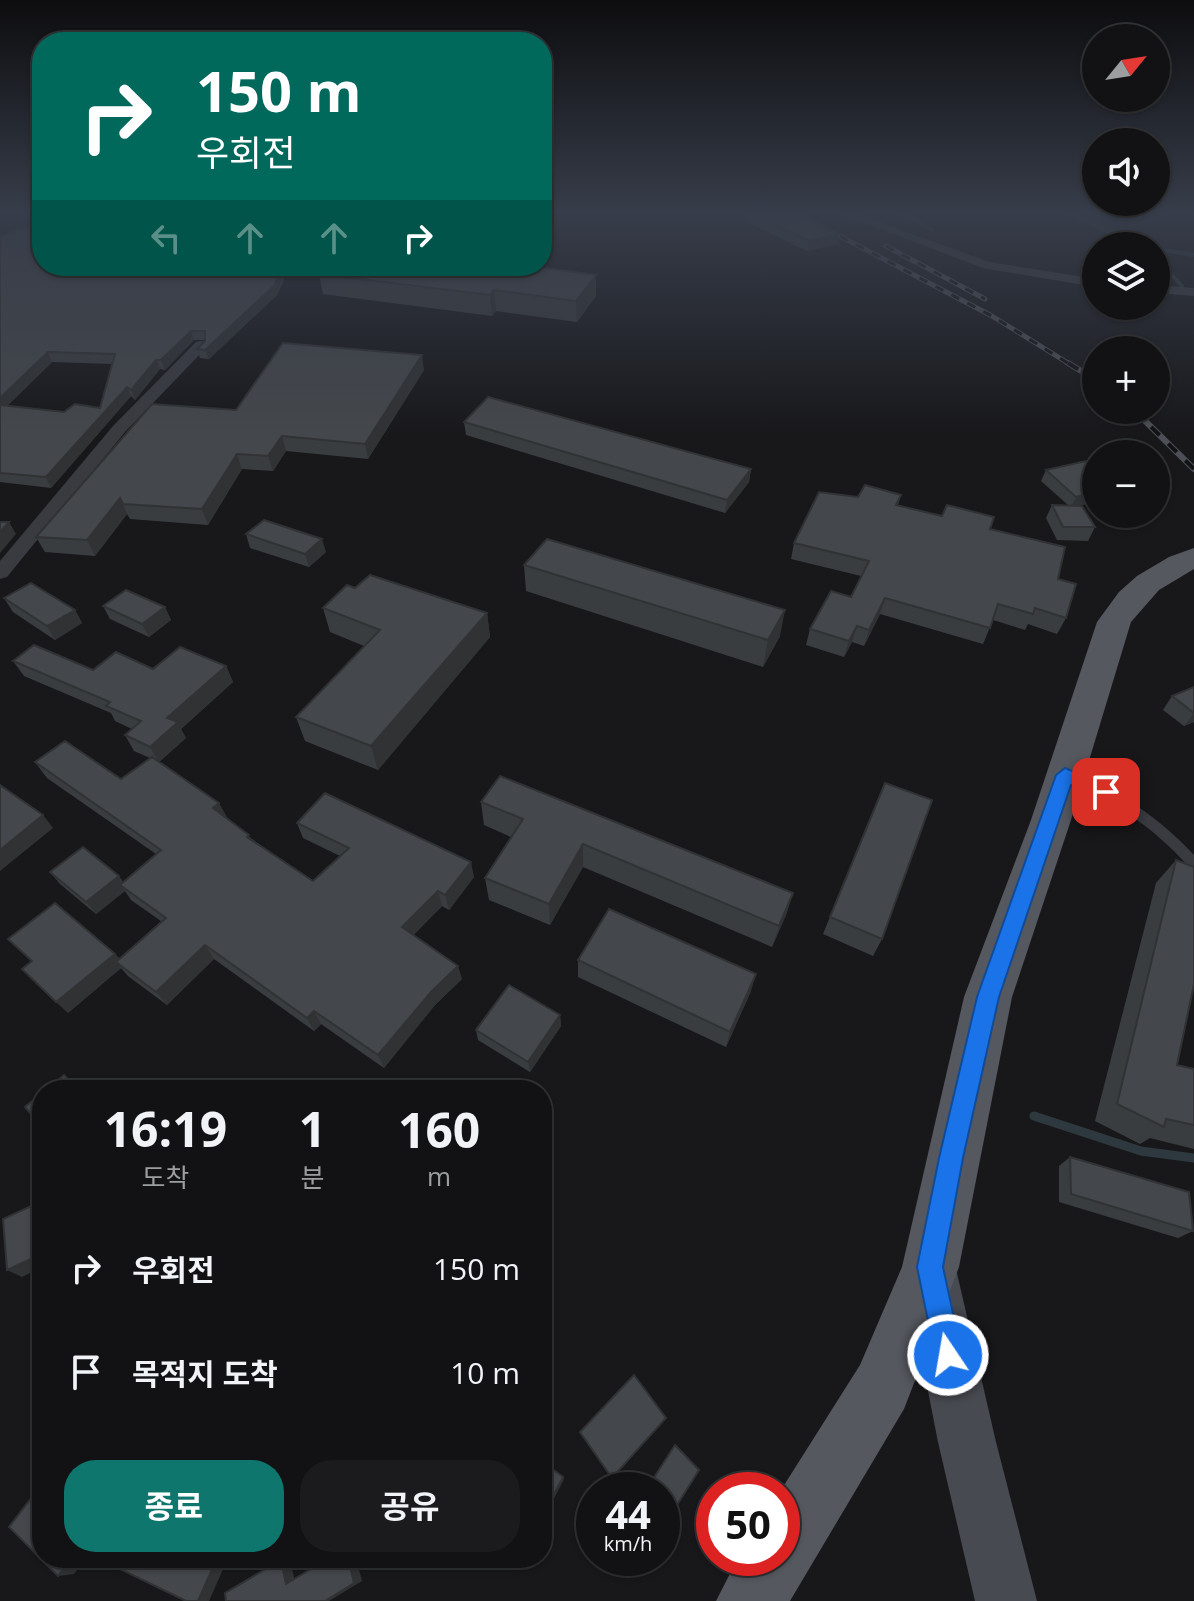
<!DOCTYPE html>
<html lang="ko">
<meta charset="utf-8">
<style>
:root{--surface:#121214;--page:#1b1b1d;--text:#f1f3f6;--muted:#9c9ea0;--line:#313234;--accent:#0f766e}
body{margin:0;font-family:"Open Sans","Noto Sans KR",sans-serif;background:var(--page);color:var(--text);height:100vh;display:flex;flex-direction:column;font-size:30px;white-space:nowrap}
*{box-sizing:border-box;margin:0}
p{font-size:26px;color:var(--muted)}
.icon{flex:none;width:44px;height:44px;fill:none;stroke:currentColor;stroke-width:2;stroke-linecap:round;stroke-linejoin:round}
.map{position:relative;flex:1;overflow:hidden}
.side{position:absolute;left:32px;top:1080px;width:520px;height:488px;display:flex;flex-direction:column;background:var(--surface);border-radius:32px;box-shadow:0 2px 6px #0004,0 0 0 2px var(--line)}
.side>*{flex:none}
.top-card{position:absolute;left:32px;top:32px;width:520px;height:244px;border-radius:32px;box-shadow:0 2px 6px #0004,0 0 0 2px var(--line);background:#00695c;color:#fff;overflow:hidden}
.needle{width:52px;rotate:60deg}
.fabs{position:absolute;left:1082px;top:24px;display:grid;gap:16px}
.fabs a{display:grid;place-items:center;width:88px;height:88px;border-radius:50%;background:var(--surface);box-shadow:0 2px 6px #0004,0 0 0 2px var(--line);font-size:40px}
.speed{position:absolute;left:576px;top:1472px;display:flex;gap:16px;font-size:40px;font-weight:700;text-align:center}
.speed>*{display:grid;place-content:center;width:104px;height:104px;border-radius:50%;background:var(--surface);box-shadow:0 2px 6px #0004,0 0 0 2px var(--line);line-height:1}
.speed small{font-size:20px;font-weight:400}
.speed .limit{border:12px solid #d22;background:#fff;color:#111}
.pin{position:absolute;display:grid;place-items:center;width:68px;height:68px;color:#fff;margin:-34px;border-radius:16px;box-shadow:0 4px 12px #0006}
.me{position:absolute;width:88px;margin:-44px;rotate:348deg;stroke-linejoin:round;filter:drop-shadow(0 0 6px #0008)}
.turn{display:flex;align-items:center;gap:28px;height:168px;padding:0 32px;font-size:36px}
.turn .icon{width:104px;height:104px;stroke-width:2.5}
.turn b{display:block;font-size:56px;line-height:68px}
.lanes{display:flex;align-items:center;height:76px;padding:0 32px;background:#0003;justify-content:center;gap:40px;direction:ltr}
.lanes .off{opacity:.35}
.eta{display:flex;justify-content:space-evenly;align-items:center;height:136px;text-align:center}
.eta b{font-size:48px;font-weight:700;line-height:56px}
.primary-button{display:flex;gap:16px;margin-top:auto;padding:16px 32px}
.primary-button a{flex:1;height:92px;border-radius:32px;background:var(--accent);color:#fff;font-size:32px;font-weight:700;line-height:92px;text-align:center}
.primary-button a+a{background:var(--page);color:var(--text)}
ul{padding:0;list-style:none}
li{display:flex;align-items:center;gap:24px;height:104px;padding:0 32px}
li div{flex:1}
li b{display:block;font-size:30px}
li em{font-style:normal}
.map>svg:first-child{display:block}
</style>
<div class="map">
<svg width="1194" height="1601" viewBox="0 0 1194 1601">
<rect width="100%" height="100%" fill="#18181b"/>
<path fill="#1e261f" d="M1059,211H1071L1160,247L1194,251V256L1156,251V246H1138Z"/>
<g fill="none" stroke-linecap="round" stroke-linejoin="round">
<g stroke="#2e393f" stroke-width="4">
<path d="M896,211L932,229"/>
<path d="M1063,211L1140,246"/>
<path d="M1156,249L1194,255"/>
<path d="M1156,258L1182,286"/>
</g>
<path stroke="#2e393f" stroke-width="9" d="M1034,1116L1141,1151L1194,1158"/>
<path fill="#393b40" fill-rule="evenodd" d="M1068,772C1116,788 1160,818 1194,855V869L1190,868C1154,827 1113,801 1064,779L1062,776L1064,773Z"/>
<g fill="#393b40" fill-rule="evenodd">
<path d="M833,211H849L989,262L1096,279V287L983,268Z"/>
<path d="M1156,285L1194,288V296L1156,293Z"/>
<path d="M201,341L206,342V348L125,432L7,577L0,579V561L113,426L196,342Z"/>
</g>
<path fill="#474a50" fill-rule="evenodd" d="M930,1243L948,1251L956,1269L996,1442L1037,1601H975L938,1442L904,1269L912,1251Z"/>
<path fill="#55585f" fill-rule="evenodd" d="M1194,548V569L1159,590L1131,622L1071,820L1012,997L959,1267L904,1409L790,1601H716L738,1558H782L781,1490L860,1365L902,1267L964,997L1031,820L1097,622L1119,592L1137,576L1169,557Z"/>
<defs>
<g id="rail-far1">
<path d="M792,211L992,316L1071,365"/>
<path d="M886,246L985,299"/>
</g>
<g id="rail">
<path d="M1068,363L1096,380"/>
<path d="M1134,410L1194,469"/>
</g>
</defs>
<use href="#rail-far1" stroke="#4c4f55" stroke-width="5"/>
<use href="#rail" stroke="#4c4f55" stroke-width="6"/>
<use href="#rail-far1" stroke="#131316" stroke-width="3" stroke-dasharray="9" stroke-linecap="butt"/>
<use href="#rail" stroke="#131316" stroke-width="4" stroke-dasharray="12" stroke-linecap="butt"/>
</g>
<g fill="#3a3d40" fill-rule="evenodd">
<path d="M745,211L837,244L807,251L744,221Z"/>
<path d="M0,237L42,266H290L277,295L209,359L200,358L197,349L205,340H194L165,370L160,369L135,400L131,396L51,488L0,482ZM52,362L112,364L100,408L64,412L7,406Z"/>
<path d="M526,269L596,275V296L577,322L496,311L492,316L323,294L319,274Z"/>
<path d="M424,370L368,459L286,451L273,471L242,469L208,525L130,519L127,514L95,556L45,552L36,537L236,410Z"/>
<path d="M464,422L751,469L749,482L725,513L466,435Z"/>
<path d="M1086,461L1081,506L1095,527L1088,541L1057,540L1046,518L1052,505H1068L1041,481L1046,470Z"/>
<path d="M901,495L898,505L990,529L1058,579L1066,618L1057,634L1028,624L1025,630L993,620L983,644L880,614L864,646L852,642L844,657L806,645L810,629L851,597L861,576L791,559L794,543L858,497Z"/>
<path d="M246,534L326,552L309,567L250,548Z"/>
<path d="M524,565L780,636L763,667L526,591Z"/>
<path d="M355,588L487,613L490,637L378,770L305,741L296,717L364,646L330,632L323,608Z"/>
<path d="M4,598L75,610L82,623L55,640L13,612Z"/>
<path d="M103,606L165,607L171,620L149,637L110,619Z"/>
<path d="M13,661L93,670L226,666L233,682L181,729L186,738L159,762L252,839L313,881L340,856L303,838L297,823L474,877L449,910L442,906L413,935L462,979L435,1005L384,1068L321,1024L314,1031L214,959L167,1005L128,976L121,968L68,1013L115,954L120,959L161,921L131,900L125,891L96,914L60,884L50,872L119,876L123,882L156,854L47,778L35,762L121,779L150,758L134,751L125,735L132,729L115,721L111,713L24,676Z"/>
<path d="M1194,687V722L1184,726L1163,710L1172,696Z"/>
<path d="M885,783L882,939L873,956L823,934Z"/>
<path d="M481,802L793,893L786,915L772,947L583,867L550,925L489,900L485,878L511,837L484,825Z"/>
<path d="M1176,860L1177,1065L1194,1069V1149L1150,1138L1140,1144L1095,1121L1156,883Z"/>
<path d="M578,960L751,991L726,1047L578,977Z"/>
<path d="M560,1015L561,1026L530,1072L478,1040L476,1030Z"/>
<path d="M1070,1157L1193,1231L1178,1238L1059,1202V1166Z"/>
</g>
<g fill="#303234">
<path d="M839,234L837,244L807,251L809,241Z"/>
<path d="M284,266H290L277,295L209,359L205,350Z"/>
<path d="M596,275V296L577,322L576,301Z"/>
<path d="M494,290L496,311L492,316L490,295Z"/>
<path d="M191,331L194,340L165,370L161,360Z"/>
<path d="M48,352L52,362L0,413V398Z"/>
<path d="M422,355L424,370L368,459L365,444Z"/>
<path d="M156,360L160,369L135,400L131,390Z"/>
<path d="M127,387L131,396L51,488L46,477Z"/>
<path d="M282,436L286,451L273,471L268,456Z"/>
<path d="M237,454L242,469L208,525L202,509Z"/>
<path d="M751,469L749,482L725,513L727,500Z"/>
<path d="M1096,492V502L1071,508L1076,497Z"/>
<path d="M120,498L127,514L95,556L87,540Z"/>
<path d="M9,522L16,534L0,553V532Z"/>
<path d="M322,539L326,552L309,567L305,554Z"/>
<path d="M885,598L880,614L864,646L869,630Z"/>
<path d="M165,607L171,620L149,637L142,624Z"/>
<path d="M75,610L82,623L55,640L47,626Z"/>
<path d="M785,610L780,636L763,667L768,640Z"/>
<path d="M487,613L490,637L378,770L371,746Z"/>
<path d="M857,626L852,642L844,657L849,641Z"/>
<path d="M226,666L233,682L181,729L186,738L159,762L150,747L167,718Z"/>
<path d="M1194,713V722L1184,726Z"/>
<path d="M219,803L228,819L213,808Z"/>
<path d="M43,815L53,828L0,871V850Z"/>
<path d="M583,844V867L550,925L549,904Z"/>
<path d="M471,862L474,877L449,910L445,895Z"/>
<path d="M119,876L128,889L120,885L125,891L96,914L86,902Z"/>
<path d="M438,891L442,906L407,942L402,927Z"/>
<path d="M793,893L786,915L772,947L779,926Z"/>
<path d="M205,945L214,959L167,1005L156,992Z"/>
<path d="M115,954L125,965L116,962L121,968L68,1013L56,1002Z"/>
<path d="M458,966L462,979L435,1005L384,1068L378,1055L431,992Z"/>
<path d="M756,974L751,991L726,1047L730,1032Z"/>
<path d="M314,1011L321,1024L314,1031L307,1018Z"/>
<path d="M560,1015L561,1026L530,1072L528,1062Z"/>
<path d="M42,1254V1267L22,1277L7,1270Z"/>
<path d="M563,1477L564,1479L542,1522V1518Z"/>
<path d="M71,1558H86L74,1574L58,1576Z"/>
<path d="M217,1558H228L209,1601H198Z"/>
<path d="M348,1558H356L362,1581L329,1601H325Z"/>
<path d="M290,1559L295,1582L286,1584L281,1560Z"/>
</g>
<g fill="#44474b" stroke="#303234" stroke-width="2">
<path d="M746,211H791L839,234L809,241Z"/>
<path d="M33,227L42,229V266H284L274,286L205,350L197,349L205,341V331H191L161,360H156L131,390L127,387L46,477L0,473V405L64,412L75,404L100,408L115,354L48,352L0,398V237L18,229Z"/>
<path d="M326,266H500L526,269L529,266L596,275L576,301L494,290L490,295L319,274Z"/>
<path d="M283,343L422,355L365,444L282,436L268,456L237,454L202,509L123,504L120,498L87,540L36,537L152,404L236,410Z"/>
<path d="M488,397L751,469L727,500L464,422Z"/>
<path d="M1086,461L1096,468V492L1076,497L1046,470Z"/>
<path d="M865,485L901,495L896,505L942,516L947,505L994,517L990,529L1065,547L1058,579L1076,584L1066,618L1035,608L1033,614L998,604L990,628L885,598L869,630L857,626L849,641L810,629L831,591L851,597L869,561L794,543L819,492L858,497Z"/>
<path d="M1052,505L1082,506L1095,527H1063Z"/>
<path d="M264,520L322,539L305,554L246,534Z"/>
<path d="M0,522H9L0,532Z"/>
<path d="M547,539L785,610L768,640L524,565Z"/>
<path d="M370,575L487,613L371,746L296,717L380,630L323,608L347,585L355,588Z"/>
<path d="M31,583L75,610L47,626L4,598Z"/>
<path d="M126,590L165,607L142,624L103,606Z"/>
<path d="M34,645L93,670L116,652L153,669L180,647L226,666L167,718L178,722L150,747L125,735L141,721L106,706L110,702L13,661Z"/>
<path d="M1194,687V713L1172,696Z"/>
<path d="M65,741L121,779L152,757L219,803L213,808L249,835L247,837L313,881L349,848L297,823L325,793L471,862L445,895L438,891L402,927L458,966L431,992L378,1055L314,1011L307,1018L205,945L156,992L116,962L166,918L120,885L161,850L35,762Z"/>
<path d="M500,776L793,893L779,926L583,844L549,904L485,878L523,819L481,802Z"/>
<path d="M885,783L932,800L882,939L830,917Z"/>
<path d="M0,785L43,815L0,850Z"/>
<path d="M83,847L119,876L86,902L50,872Z"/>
<path d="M1176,860L1194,867V984L1177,1065L1194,1069V1125L1166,1119L1164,1127L1117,1104Z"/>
<path d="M55,903L115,954L56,1002L22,969L32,961L8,939Z"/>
<path d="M609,909L756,974L730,1032L578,960Z"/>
<path d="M509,985L560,1015L528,1062L476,1030Z"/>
<path d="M64,1075L78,1090H46Z"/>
<path d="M42,1093V1123L40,1125L25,1107Z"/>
<path d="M1070,1157L1189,1192L1193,1231L1071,1194Z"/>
<path d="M42,1201V1254L7,1270L3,1219Z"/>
<path d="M634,1375L666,1418L612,1478L580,1432Z"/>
<path d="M675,1445L699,1470L662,1529V1490H646Z"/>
<path d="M542,1461L563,1477L542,1518Z"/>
<path d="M42,1484V1558H71L58,1576L9,1527Z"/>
<path d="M123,1558H217L198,1601H186L118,1568Z"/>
<path d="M329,1558H348L354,1583L325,1601H226L225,1593L281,1560L286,1584Z"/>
</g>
<linearGradient id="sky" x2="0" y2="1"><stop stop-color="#0d0d0f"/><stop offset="0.49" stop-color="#373d4a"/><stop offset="1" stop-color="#373d4a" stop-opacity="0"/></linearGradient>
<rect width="1194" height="435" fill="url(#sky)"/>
<path fill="#1a73e8" stroke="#114b97" stroke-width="2" d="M1065,768L1112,787L1115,792L1106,799L1071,785L999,997L963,1158L943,1267L962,1355L958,1364L948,1368L939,1364L935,1355L917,1267L939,1158L977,997L1056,775Z"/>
</svg>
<div class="fabs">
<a><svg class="needle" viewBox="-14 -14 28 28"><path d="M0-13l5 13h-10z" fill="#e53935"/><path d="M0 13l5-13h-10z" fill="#9c9ea0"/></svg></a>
<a><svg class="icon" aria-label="sound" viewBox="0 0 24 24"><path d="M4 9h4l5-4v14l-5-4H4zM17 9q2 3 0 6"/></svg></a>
<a><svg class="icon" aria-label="layers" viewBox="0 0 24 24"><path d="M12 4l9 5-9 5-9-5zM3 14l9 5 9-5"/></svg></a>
<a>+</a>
<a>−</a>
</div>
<div class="speed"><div>44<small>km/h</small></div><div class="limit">50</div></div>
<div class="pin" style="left:1106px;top:792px;background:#d93025"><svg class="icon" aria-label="arrive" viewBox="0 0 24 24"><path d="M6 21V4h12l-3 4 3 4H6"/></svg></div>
<svg class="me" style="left:948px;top:1355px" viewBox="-20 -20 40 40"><circle r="17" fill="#1a73e8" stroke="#fff" stroke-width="3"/><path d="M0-11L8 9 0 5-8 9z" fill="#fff"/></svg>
<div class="top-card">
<div class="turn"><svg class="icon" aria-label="right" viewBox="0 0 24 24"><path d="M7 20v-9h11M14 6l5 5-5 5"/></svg><div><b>150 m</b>우회전</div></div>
<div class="lanes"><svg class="icon off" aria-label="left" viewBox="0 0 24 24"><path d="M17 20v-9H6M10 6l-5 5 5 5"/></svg><svg class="icon off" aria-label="ahead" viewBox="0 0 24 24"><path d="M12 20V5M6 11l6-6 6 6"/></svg><svg class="icon off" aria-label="ahead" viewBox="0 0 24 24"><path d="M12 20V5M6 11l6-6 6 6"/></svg><svg class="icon" aria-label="right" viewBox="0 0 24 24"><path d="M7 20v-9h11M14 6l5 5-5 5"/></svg></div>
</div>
<section class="side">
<div class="eta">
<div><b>16:19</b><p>도착</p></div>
<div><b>1</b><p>분</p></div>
<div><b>160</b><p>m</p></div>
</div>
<ul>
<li><svg class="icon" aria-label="right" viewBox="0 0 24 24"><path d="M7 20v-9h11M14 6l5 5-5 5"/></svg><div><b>우회전</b></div><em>150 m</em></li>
<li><svg class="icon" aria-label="arrive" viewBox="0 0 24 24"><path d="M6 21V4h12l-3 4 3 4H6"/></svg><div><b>목적지 도착</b></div><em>10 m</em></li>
</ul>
<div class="primary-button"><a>종료</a><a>공유</a></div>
</section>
</div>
